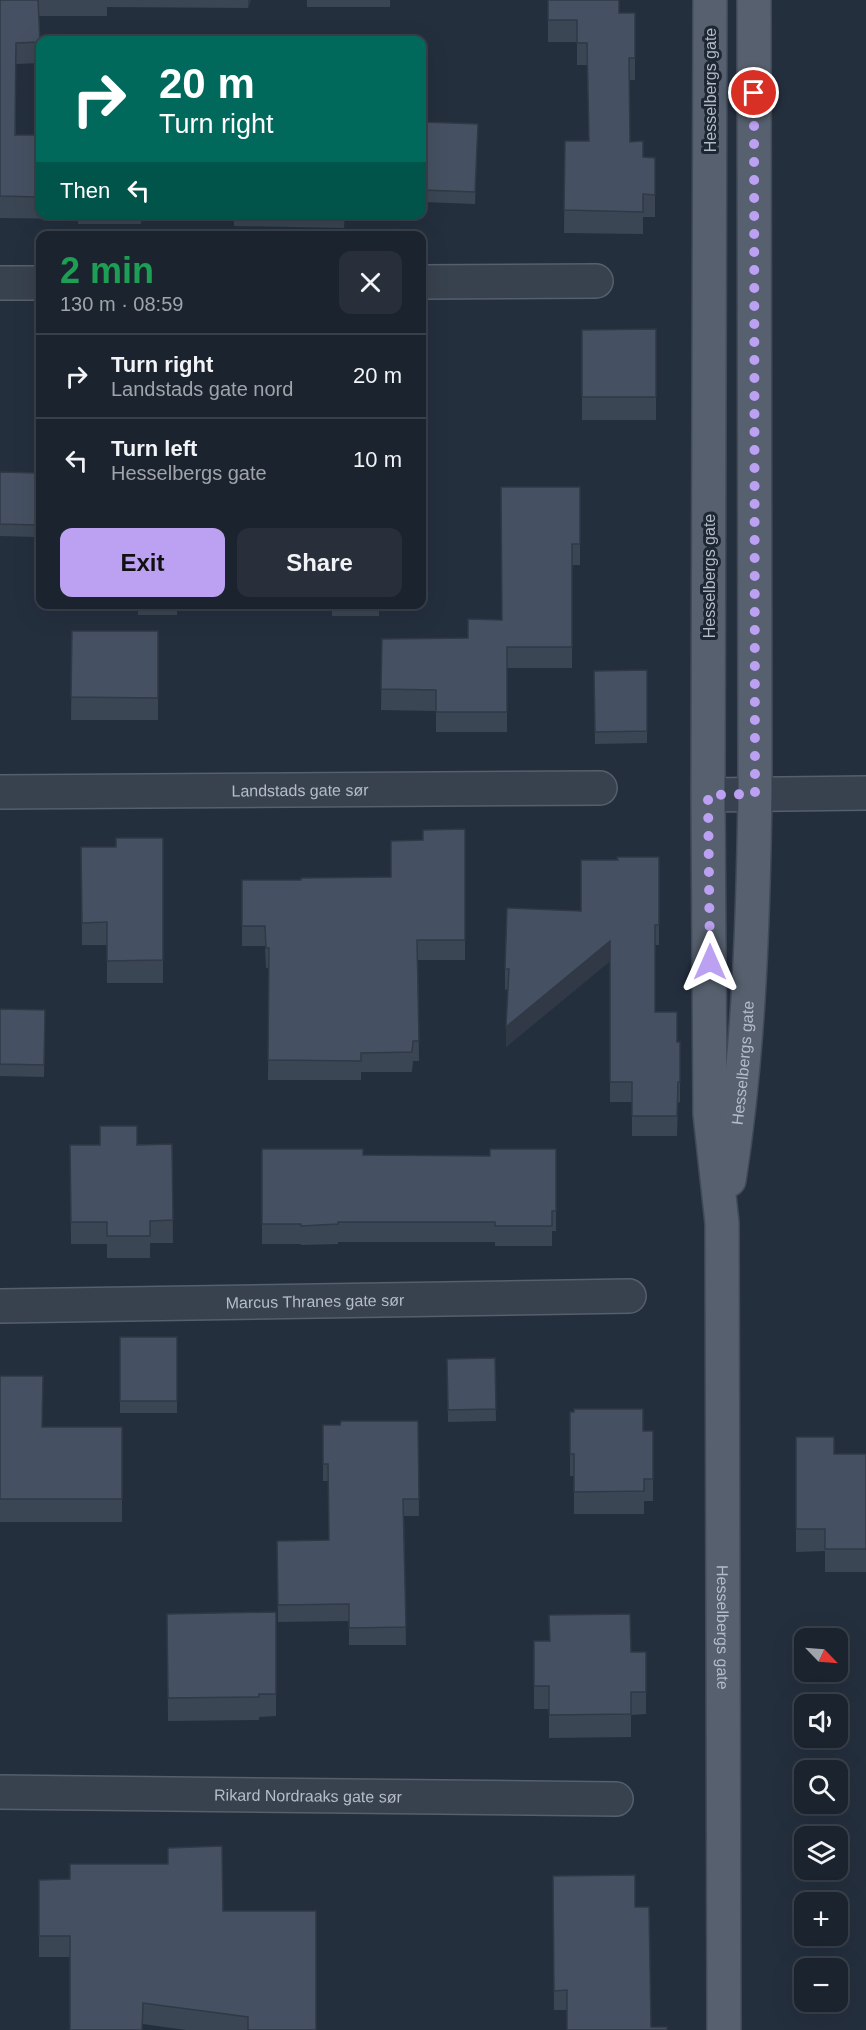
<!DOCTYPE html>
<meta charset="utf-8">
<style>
:root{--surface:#1b232e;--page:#282f3a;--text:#f1f3f6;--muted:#a0a4aa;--line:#39404a;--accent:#bca0f2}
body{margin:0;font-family:Arial,sans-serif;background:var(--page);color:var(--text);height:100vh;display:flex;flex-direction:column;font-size:22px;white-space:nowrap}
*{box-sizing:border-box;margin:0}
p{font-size:20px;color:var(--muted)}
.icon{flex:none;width:33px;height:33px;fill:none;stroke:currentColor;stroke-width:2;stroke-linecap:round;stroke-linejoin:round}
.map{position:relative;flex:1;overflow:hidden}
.sheet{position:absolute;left:36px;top:231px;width:390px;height:378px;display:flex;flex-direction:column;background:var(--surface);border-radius:12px;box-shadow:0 6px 24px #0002,0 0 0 2px var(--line)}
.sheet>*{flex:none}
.guide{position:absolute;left:36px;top:36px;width:390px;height:183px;border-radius:12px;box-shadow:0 6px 24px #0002,0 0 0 2px var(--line);background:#00695c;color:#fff;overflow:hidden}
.needle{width:39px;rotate:115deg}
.fabs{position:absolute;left:794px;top:1628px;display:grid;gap:12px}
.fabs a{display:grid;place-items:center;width:54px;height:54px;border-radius:12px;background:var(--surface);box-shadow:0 6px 24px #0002,0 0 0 2px var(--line);font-size:30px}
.pin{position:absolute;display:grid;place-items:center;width:51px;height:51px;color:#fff;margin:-26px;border:3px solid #fff;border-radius:50%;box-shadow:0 2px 6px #0007}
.me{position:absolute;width:66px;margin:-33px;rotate:0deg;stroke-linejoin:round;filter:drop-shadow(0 0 4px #0008)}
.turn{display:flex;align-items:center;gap:21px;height:126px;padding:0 24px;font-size:27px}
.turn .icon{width:78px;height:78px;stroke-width:2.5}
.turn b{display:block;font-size:42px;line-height:51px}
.then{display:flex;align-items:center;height:57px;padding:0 24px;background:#0003;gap:12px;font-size:22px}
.round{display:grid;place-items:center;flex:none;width:63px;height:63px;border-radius:12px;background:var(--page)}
.head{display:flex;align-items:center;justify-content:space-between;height:102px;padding:0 24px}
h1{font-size:36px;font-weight:800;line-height:45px;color:#1e9e55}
.cta{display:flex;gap:12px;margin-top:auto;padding:12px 24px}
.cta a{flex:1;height:69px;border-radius:12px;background:var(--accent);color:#111;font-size:24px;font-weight:800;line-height:69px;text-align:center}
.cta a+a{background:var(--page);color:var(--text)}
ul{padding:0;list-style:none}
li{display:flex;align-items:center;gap:18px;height:84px;padding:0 24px;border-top:2px solid var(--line)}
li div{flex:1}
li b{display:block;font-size:22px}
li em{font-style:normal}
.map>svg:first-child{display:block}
</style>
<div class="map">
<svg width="866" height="2030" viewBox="0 0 866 2030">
<rect width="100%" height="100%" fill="#242f3e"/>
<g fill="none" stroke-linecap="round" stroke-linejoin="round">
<defs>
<g id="minor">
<path d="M422,282L596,281"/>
<path d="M0,283H40"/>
<path id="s1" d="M0,792L600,788"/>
<path d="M708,795L866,793"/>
<path id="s2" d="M0,1306L629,1296"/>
<path id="s3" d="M0,1792L616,1799"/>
</g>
<g id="major">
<path id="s4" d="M710,0L708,795L710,1114L722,1223L724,2030"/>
<path id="s5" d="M729,1180C749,1052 753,923 755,794L754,0"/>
</g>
</defs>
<use href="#minor" stroke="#565f6c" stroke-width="36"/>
<use href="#major" stroke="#414a57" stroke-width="36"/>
<use href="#minor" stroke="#38414e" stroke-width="33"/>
<use href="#major" stroke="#56606e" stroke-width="33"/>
</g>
<g fill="#3b4654">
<path d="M0,0H251L248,8L107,7V16H39L40,63L16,64V135H40V214H141V224H78V219L0,218Z"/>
<rect x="307" y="0" width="83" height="7"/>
<path d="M548,0L619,13H635V80H629L630,142L643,157L655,158V217H643V234L564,233L565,141H589L587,65H577V42H548Z"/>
<path d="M478,124L475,204L423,202V190Z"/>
<path d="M234,214H394V215H345L344,228L234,226Z"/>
<path d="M656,329V420H582V330Z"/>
<path d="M0,472L37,473L36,537L0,536Z"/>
<path d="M580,487V565H572V668H507V732H436V711L381,710L382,639L468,638L502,620Z"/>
<rect x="138" y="604" width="39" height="11"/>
<rect x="332" y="604" width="47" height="12"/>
<path d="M72,631H158V720H71Z"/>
<path d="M647,670V743L595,744L594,671Z"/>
<path d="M465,829V960H418L419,1061H413L412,1072H361V1080H268L269,968H266L265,946H242V880H301L391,877L423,840Z"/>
<path d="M163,838V983H107V945H82L81,847H116Z"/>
<path d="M659,857V945H655V1012L677,1042H680V1102L678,1103L677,1136H632V1102H610V961L506,1047L508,989L505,990V969L581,911L617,860Z"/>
<path d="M0,1009L45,1010L44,1077L0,1076Z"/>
<path d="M172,1144L173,1243H150V1258H107V1244H71L70,1145Z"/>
<path d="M262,1149L363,1155L490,1156L556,1149V1231H552V1246H495V1242H338V1244L301,1245V1244H262Z"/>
<rect x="120" y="1337" width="57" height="76"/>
<path d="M495,1358L496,1421L448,1422L447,1359Z"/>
<path d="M0,1376L42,1427H122V1522H0Z"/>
<path d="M570,1412L643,1431H653V1501H644V1514H574V1476H570Z"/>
<path d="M418,1421L419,1516H404L406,1645H349V1621L278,1622L277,1541L329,1540L328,1481H323V1425H340Z"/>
<path d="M796,1437L834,1454H866V1572H825V1551L796,1552Z"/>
<path d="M276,1612V1716L259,1717V1720L168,1721L167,1614Z"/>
<path d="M534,1641L631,1652H646V1714L631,1715V1737L549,1738V1709H534Z"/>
<path d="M635,1875V1907H649L651,2027H667V2030H567V2010H554L553,1876Z"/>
<path d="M39,1880L223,1911L316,2030H186L143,2024L70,1957H39Z"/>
</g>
<g fill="#303945">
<path d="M248,0H251L248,8Z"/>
<path d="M610,941V961L506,1047V1027Z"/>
</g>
<g fill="#455162" stroke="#303945" stroke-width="1.5">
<path d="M0,0H38L40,42L16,43L15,135H40V197L0,196Z"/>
<path d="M548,0H619V13H635V58H629L630,142L643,141V157L655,158V195L643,194V212L564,210L565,141H589L587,43H577V20H548Z"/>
<path d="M425,122L478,124L475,192L423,190Z"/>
<path d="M656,329V397H582V330Z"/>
<path d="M0,472L37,473L36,525L0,524Z"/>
<path d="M501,487H580V544H572V647H507V712H436V690L381,689L382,639L468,638V619L502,620Z"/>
<path d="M72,631H158V698L71,697Z"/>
<path d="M647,670V731L595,732L594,671Z"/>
<path d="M465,829V940H417L419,1041H413L412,1052L361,1053V1061L268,1060L269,948H266L265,926H242V880H301V878L391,877V841L423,840V830Z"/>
<path d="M116,838H163V960L107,961V922L82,923L81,847H116Z"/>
<path d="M617,857H659V925H655V1012H677V1042H680V1082H678L677,1116H632V1082H610V941L506,1027L509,969H505L507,908L581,911V860H618Z"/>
<path d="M0,1009L45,1010L44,1065L0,1064Z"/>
<path d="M100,1126H137V1145L172,1144L173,1220L150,1221V1236H107V1222H71L70,1145H100Z"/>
<path d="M262,1149H363V1155L490,1156V1149H556V1211H552V1226H495V1222H338V1224L301,1226V1224H262Z"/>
<rect x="120" y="1337" width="57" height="64"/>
<path d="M495,1358L496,1409L448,1410L447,1359Z"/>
<path d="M0,1376H43L42,1427H122V1499H0Z"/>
<path d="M574,1409H643V1431H653V1479H644V1491L574,1492V1454H570V1412H574Z"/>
<path d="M341,1421H418L419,1499H403L406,1627L349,1628V1604L278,1605L277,1541L329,1540L328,1464H323V1425H340Z"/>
<path d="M796,1437H834V1454H866V1549H825V1529H796Z"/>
<path d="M276,1612V1694H259V1697L168,1698L167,1614Z"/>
<path d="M630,1614L631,1652H646V1692H631V1714L549,1715V1686H534V1641H550L549,1615Z"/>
<path d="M222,1846L223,1911H316V2030H248V2017L143,2003L142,2030H70V1936H39V1880L70,1879V1864H168V1848Z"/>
<path d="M635,1875V1907H649L651,2027H667V2030H567V1990L554,1991L553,1876Z"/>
</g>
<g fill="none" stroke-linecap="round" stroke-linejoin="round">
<path stroke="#bca0f2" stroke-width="10" stroke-dasharray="0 18" d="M710,962L708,795L755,794L754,93"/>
</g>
<g text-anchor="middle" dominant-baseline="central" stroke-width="6" stroke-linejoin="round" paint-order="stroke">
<g font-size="16" fill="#b4bcc9" stroke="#1d2633">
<text transform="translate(710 90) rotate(-90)">Hesselbergs gate</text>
<text transform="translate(709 576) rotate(-90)">Hesselbergs gate</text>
<text stroke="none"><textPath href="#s1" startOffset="300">Landstads gate sør</textPath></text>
<text stroke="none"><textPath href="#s5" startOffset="118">Hesselbergs gate</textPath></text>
<text stroke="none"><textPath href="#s2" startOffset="315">Marcus Thranes gate sør</textPath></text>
<text stroke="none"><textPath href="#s4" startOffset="1628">Hesselbergs gate</textPath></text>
<text stroke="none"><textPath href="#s3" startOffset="308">Rikard Nordraaks gate sør</textPath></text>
</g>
</g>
</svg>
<div class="fabs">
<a><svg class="needle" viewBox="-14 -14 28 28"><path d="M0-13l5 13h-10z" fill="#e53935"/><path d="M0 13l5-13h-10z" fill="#a0a4aa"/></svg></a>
<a><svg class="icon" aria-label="sound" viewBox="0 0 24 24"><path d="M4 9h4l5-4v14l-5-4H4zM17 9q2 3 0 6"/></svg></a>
<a><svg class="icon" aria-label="search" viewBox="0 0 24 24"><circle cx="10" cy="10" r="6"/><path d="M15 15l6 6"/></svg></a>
<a><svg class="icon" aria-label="layers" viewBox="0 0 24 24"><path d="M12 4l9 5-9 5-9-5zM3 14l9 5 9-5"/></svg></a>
<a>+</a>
<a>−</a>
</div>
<div class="pin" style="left:754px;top:93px;background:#d93025"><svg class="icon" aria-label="arrive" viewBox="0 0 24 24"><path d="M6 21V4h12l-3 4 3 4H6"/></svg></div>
<svg class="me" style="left:710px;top:962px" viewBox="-20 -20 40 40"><path d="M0-17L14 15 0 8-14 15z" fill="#bca0f2" stroke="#fff" stroke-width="4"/></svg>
<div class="guide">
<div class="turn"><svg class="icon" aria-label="right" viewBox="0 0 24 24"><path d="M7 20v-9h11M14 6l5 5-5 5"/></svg><div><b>20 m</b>Turn right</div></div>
<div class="then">Then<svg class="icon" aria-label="left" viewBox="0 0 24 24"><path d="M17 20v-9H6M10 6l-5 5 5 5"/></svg></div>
</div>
<section class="sheet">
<div class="head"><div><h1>2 min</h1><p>130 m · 08:59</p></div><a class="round"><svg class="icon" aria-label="close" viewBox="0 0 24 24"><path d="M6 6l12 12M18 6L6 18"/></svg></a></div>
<ul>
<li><svg class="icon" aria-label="right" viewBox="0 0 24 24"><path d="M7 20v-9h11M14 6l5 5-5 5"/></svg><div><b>Turn right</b><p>Landstads gate nord</p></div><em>20 m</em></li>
<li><svg class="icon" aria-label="left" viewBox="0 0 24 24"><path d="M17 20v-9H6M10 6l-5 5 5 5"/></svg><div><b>Turn left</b><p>Hesselbergs gate</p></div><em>10 m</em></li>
</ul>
<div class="cta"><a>Exit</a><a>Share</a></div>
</section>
</div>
